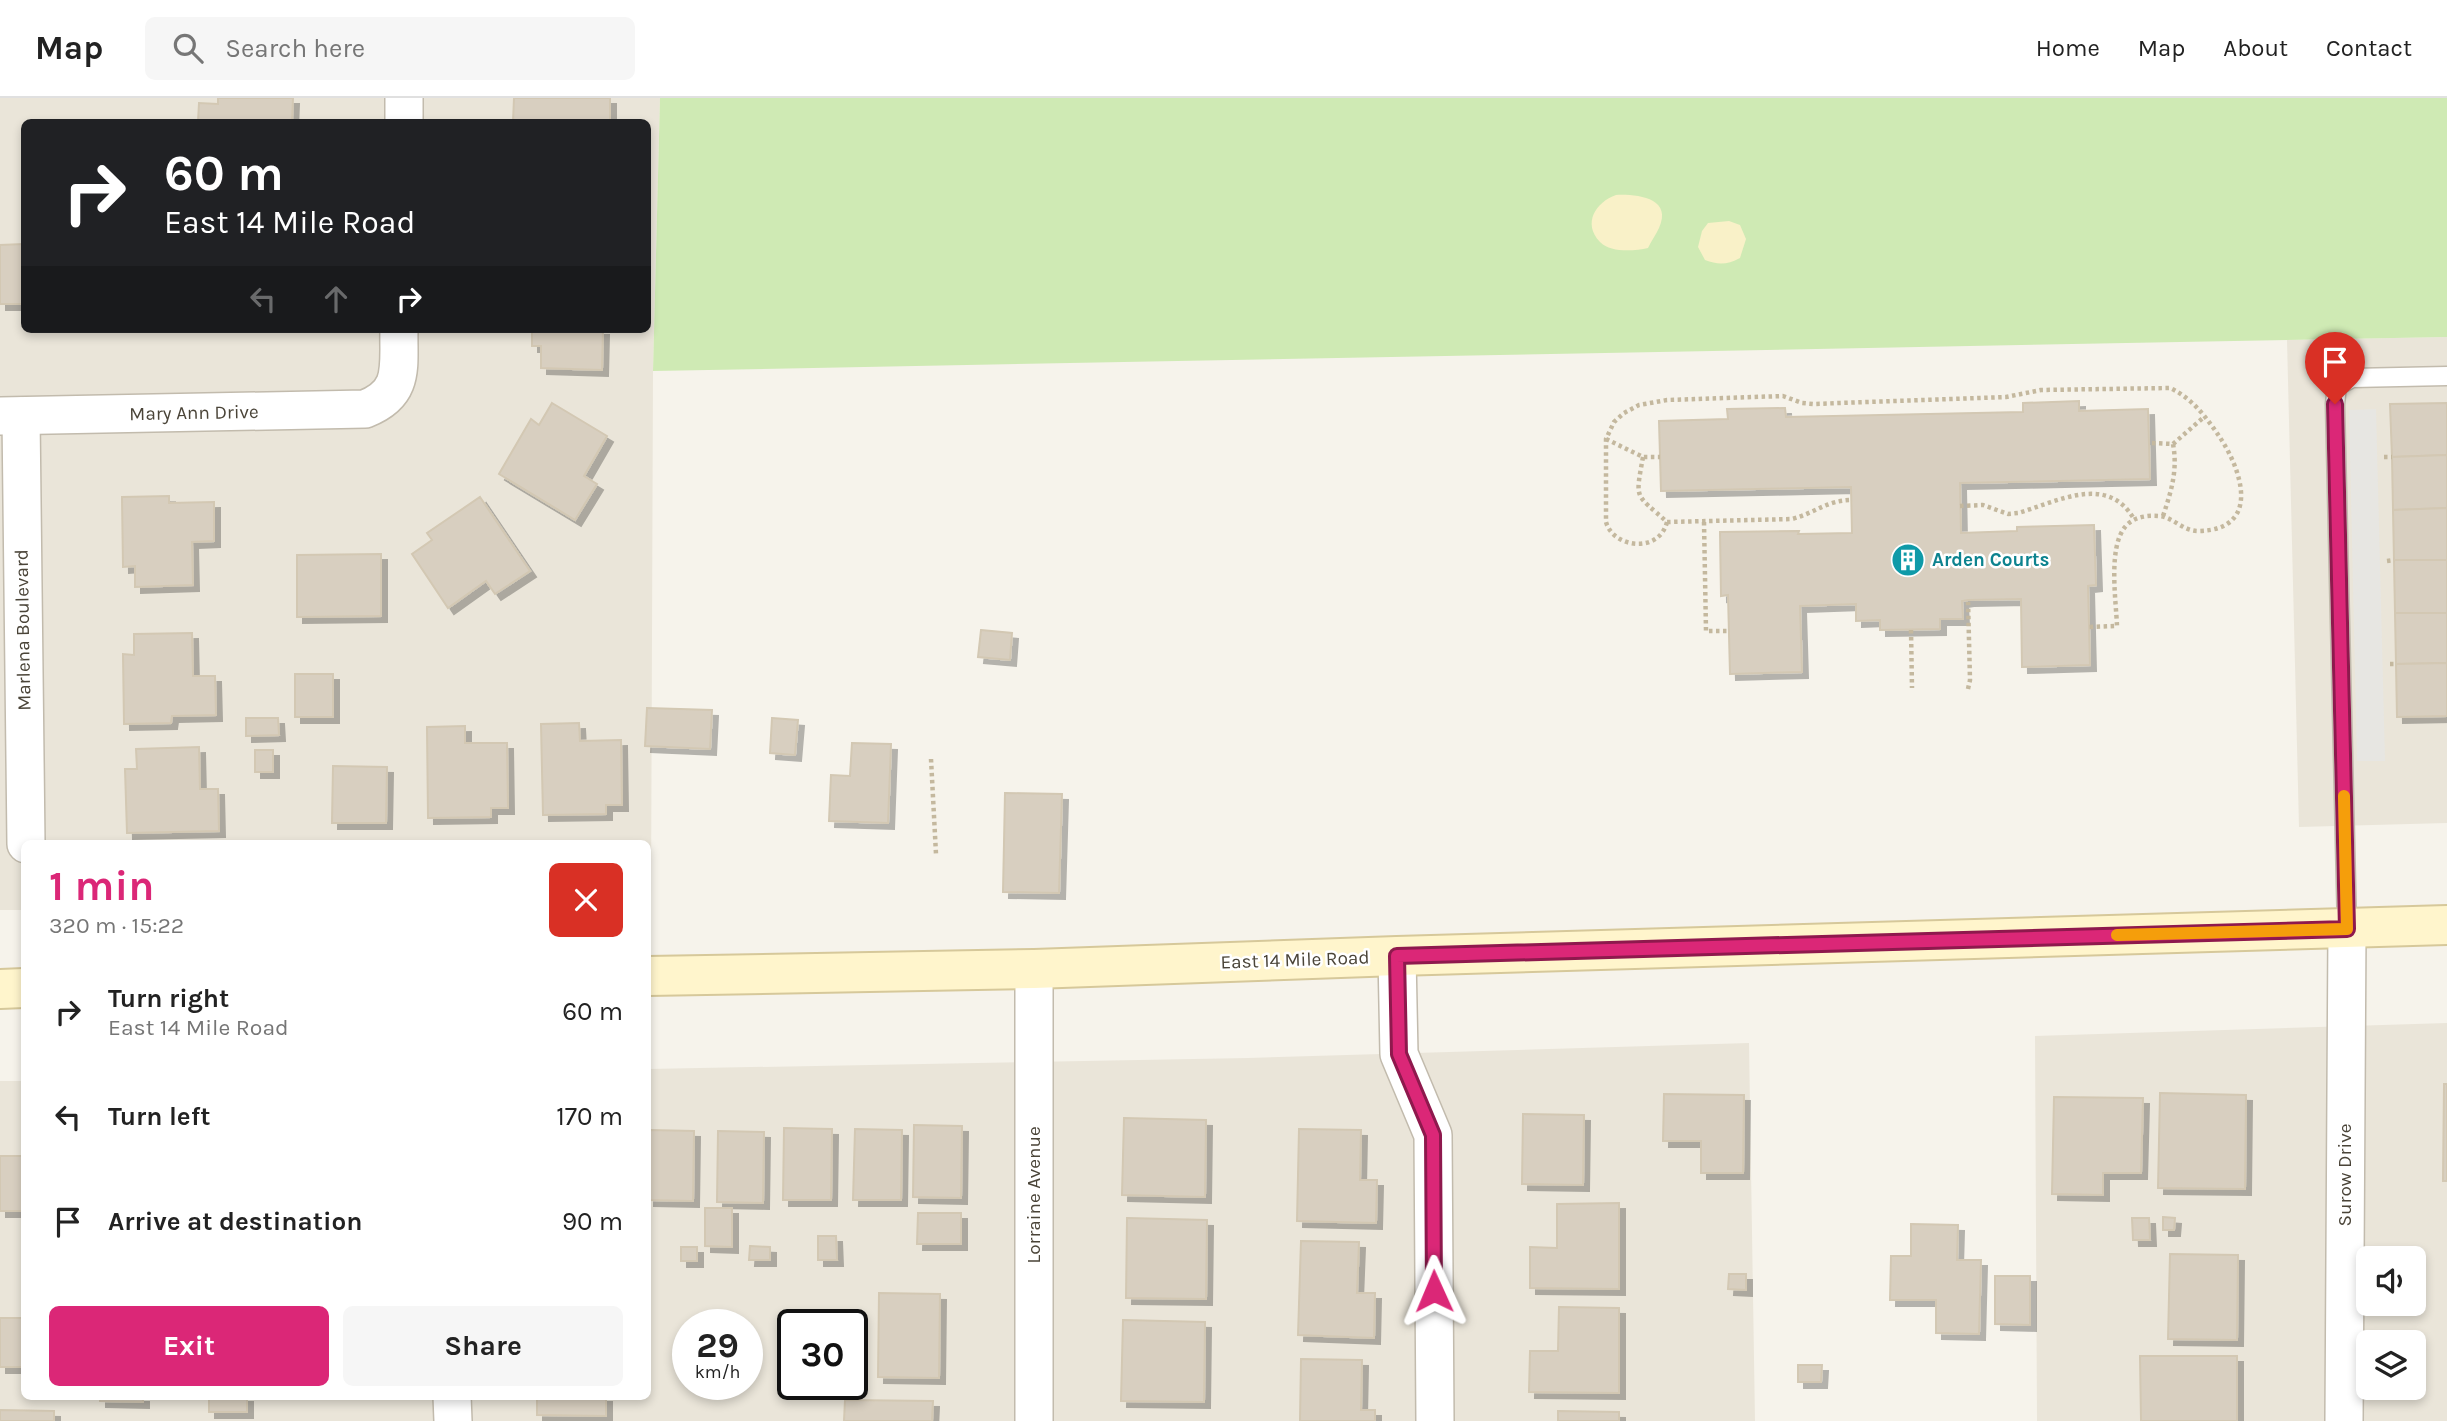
<!DOCTYPE html>
<meta charset="utf-8">
<style>
:root{--surface:#fff;--page:#f6f6f6;--text:#222;--muted:#767676;--line:#e0e0e0;--accent:#db2777}
body{margin:0;font-family:Karla,sans-serif;background:var(--page);color:var(--text);height:100vh;display:flex;flex-direction:column;font-size:26px;white-space:nowrap}
*{box-sizing:border-box;margin:0}
p{font-size:23px;color:var(--muted)}
.icon{flex:none;width:38px;height:38px;fill:none;stroke:currentColor;stroke-width:2;stroke-linecap:round;stroke-linejoin:round}
.map{position:relative;flex:1;overflow:hidden}
.panel{position:absolute;left:21px;top:742px;width:630px;height:560px;display:flex;flex-direction:column;background:var(--surface);border-radius:10px;box-shadow:0 4px 10px #0003}
.panel>*{flex:none}
.guide{position:absolute;left:21px;top:21px;width:630px;height:214px;border-radius:10px;box-shadow:0 4px 10px #0003;background:#202124;color:#fff;overflow:hidden}
.controls{position:absolute;left:2356px;top:1148px;display:grid;gap:14px}
.controls a{display:grid;place-items:center;width:70px;height:70px;border-radius:10px;background:var(--surface);box-shadow:0 4px 10px #0003;font-size:35px}
.speed{position:absolute;left:672px;top:1211px;display:flex;gap:14px;font-size:35px;font-weight:700;text-align:center}
.speed>*{display:grid;place-content:center;width:91px;height:91px;border-radius:50%;background:var(--surface);box-shadow:0 4px 10px #0003;line-height:1}
.speed small{font-size:18px;font-weight:400}
.speed .limit{border:4px solid #111;border-radius:10px;background:#fff;color:#111}
.pin{position:absolute;display:grid;place-items:center;width:60px;height:60px;color:#fff;margin:-72px -30px;border-radius:50% 50% 50% 0;rotate:-45deg;box-shadow:0 0 7px #0007}
.pin .icon{rotate:45deg}
.me{position:absolute;width:77px;margin:-38px;rotate:359deg;stroke-linejoin:round;filter:drop-shadow(0 0 5px #0008)}
.turn{display:flex;align-items:center;gap:24px;height:147px;padding:0 28px;font-size:32px}
.turn .icon{width:91px;height:91px;stroke-width:2.5}
.turn b{display:block;font-size:49px;line-height:60px}
.lanes{display:flex;align-items:center;height:66px;padding:0 28px;background:#0003;justify-content:center;gap:35px;direction:ltr}
.lanes .off{opacity:.35}
.round{display:grid;place-items:center;flex:none;width:74px;height:74px;border-radius:10px;background:var(--page)}
.summary{display:flex;align-items:center;justify-content:space-between;height:119px;padding:0 28px}
h1{font-size:42px;font-weight:700;line-height:52px;color:var(--accent)}
.action{display:flex;gap:14px;margin-top:auto;padding:14px 28px}
.action a{flex:1;height:80px;border-radius:10px;background:var(--accent);color:#fff;font-size:28px;font-weight:700;line-height:80px;text-align:center}
.action a+a{background:var(--page);color:var(--text)}
ul{padding:0;list-style:none}
li{display:flex;align-items:center;gap:21px;height:105px;padding:0 28px}
li div{flex:1}
li b{display:block;font-size:26px}
li em{font-style:normal}
header{display:flex;align-items:center;gap:42px;box-sizing:border-box;height:98px;padding:0 35px;background:var(--surface);border-bottom:2px solid var(--line)}
header strong{font-size:33px}
nav{display:flex;gap:38px;margin-inline-start:auto;font-size:24px}
.search{width:490px;height:63px;background:var(--page);display:flex;align-items:center;gap:18px;box-sizing:border-box;padding:0 24px;border-radius:10px;color:var(--muted);font-size:26px}
.map>svg:first-child{display:block}
</style>
<header>
<strong>Map</strong>
<div class="search"><svg class="icon" aria-label="search" viewBox="0 0 24 24"><circle cx="10" cy="10" r="6"/><path d="M15 15l6 6"/></svg>Search here</div>
<nav><a>Home</a><a>Map</a><a>About</a><a>Contact</a></nav>
</header>
<div class="map">
<svg width="2447" height="1323" viewBox="0 0 2447 1323">
<defs>
<filter id="shadow"><feDropShadow dx="6" dy="6" stdDeviation="0" flood-color="#0004"/></filter>
</defs>
<rect width="100%" height="100%" fill="#f6f3eb"/>
<g fill="#eae5d9" fill-rule="evenodd">
<path d="M0,0H660L653,273L651,805H648V746H24V812H0ZM24,24H648V231H24Z"/>
<path d="M2447,239V725L2299,729L2287,242Z"/>
<path d="M2447,925V1323H2037L2035,938ZM2368,1160H2413V1206H2368ZM2368,1244H2413V1290H2368Z"/>
<path d="M1749,945L1755,1323H0V983H24V1298H648V971L1248,960ZM688,1227H747V1286H688ZM793,1227H852V1286H793Z"/>
</g>
<path fill="#cfeab4" d="M660,0H2447V239L653,273Z"/>
<g fill="#f9f1c8">
<path d="M1616,97C1637,96 1673,100 1659,130C1656,137 1651,143 1648,150C1634,153 1611,155 1600,144C1582,125 1596,104 1616,97Z"/>
<path d="M1729,123L1740,127L1746,141L1740,160C1727,167 1718,167 1705,162L1698,149L1702,133L1708,125Z"/>
</g>
<path fill="#e7e6e2" d="M2376,311L2385,663H2357L2349,312Z"/>
<g fill="#d8cfc0" stroke="#d3c8b3" stroke-width="2" filter="url(#shadow)">
<path d="M218,0H293L292,24H198L199,5L218,6Z"/>
<path d="M514,0H610V24H513Z"/>
<path d="M24,146V206H0V147Z"/>
<path d="M532,231H603L602,272L541,270V248H532Z"/>
<path d="M2079,303V313L2148,311L2150,381L1960,385L1961,435L2017,433V429L2094,427L2096,487L2088,488L2090,567L2022,569L2021,501L1968,502L1962,503L1963,521H1940V531L1880,532V522L1856,523V506L1800,508L1802,574L1730,576L1728,497L1721,498L1720,434L1799,433L1798,436L1852,435L1851,389L1661,393L1659,323L1728,321L1727,311L1785,310L1786,319L2023,314V305Z"/>
<path d="M552,305L607,338L584,378L597,386L575,422L499,376L531,321L539,327Z"/>
<path d="M2447,305V357L2392,359L2390,306Z"/>
<path d="M2447,357V410L2393,412L2392,359Z"/>
<path d="M169,398V405L214,404V443L192,444L193,487L135,489V468L123,469L122,399Z"/>
<path d="M480,399L530,473L495,496L486,483L448,510L412,456L432,442L427,435Z"/>
<path d="M2447,410V462H2394L2393,412Z"/>
<path d="M381,456V518L297,519V457Z"/>
<path d="M2394,462H2447V515H2395Z"/>
<path d="M2395,515H2447V565L2396,566Z"/>
<path d="M981,532L1012,535L1010,562L978,559Z"/>
<path d="M192,535L193,578H215L216,617L172,618L171,625L124,626L123,556L134,557V536Z"/>
<path d="M2447,565V618L2397,619L2396,566Z"/>
<rect x="295" y="576" width="38" height="43"/>
<path d="M647,610L712,612L710,651L645,648Z"/>
<path d="M246,620H278L279,637L246,638Z"/>
<path d="M772,620L798,622L795,657L770,655Z"/>
<path d="M579,625L580,643L621,642L622,707H606V716L543,717L541,626Z"/>
<path d="M465,628V645H507L508,710H491V719L428,720L427,629Z"/>
<path d="M852,645L891,646L888,725L829,723L831,677L850,678Z"/>
<path d="M199,649L200,691H218L219,733L127,735L125,671H137L136,651Z"/>
<rect x="255" y="652" width="18" height="22"/>
<path d="M333,668L387,669L386,725H332Z"/>
<path d="M1005,695L1062,696L1059,795L1003,794Z"/>
<path d="M2444,986H2447V1083H2443Z"/>
<path d="M2160,995L2246,997L2245,1091L2158,1090Z"/>
<path d="M1664,996L1744,997L1743,1075H1701V1043H1663Z"/>
<path d="M2054,999L2143,1000L2141,1075H2103V1097L2052,1096Z"/>
<path d="M1523,1016L1584,1017L1583,1087L1522,1086Z"/>
<path d="M1124,1020L1206,1022L1205,1099L1122,1097Z"/>
<path d="M914,1027L962,1028L961,1100L913,1099Z"/>
<path d="M784,1030L832,1031L831,1102H783Z"/>
<path d="M855,1031L902,1032L901,1102H853Z"/>
<path d="M1299,1031L1361,1032L1360,1082H1377L1376,1125L1297,1123Z"/>
<path d="M649,1032L694,1033L693,1103L648,1102Z"/>
<path d="M718,1033L764,1034L763,1105L717,1104Z"/>
<rect x="0" y="1058" width="24" height="55"/>
<path d="M1619,1105V1191L1530,1190V1149L1557,1150V1106Z"/>
<path d="M705,1110H732V1149L705,1148Z"/>
<path d="M918,1115H961V1146H917Z"/>
<path d="M2163,1119L2175,1120L2174,1132H2163Z"/>
<path d="M1127,1120L1207,1122L1206,1201L1126,1200Z"/>
<path d="M2132,1120H2149L2150,1142H2133Z"/>
<path d="M1911,1126L1958,1127L1957,1162H1981L1979,1236L1936,1235V1202H1890L1891,1158H1911Z"/>
<path d="M818,1138H836L837,1162H818Z"/>
<path d="M1301,1143L1359,1144L1357,1195H1375L1374,1240L1298,1237Z"/>
<path d="M750,1148L770,1149V1162H749Z"/>
<rect x="681" y="1149" width="16" height="14"/>
<path d="M2170,1156L2238,1157L2237,1242L2168,1241Z"/>
<path d="M1729,1176H1746V1192L1728,1191Z"/>
<path d="M1995,1178H2030V1227L1995,1226Z"/>
<path d="M879,1195L940,1196L939,1280L878,1279Z"/>
<path d="M1559,1209L1619,1210V1295L1529,1294L1530,1253H1558Z"/>
<rect x="0" y="1220" width="24" height="49"/>
<path d="M1123,1222L1205,1224L1204,1304L1121,1303Z"/>
<path d="M2140,1258H2237V1323H2141Z"/>
<path d="M1301,1261L1362,1262L1361,1312H1375V1323H1300Z"/>
<path d="M1798,1267H1822L1821,1284H1798Z"/>
<path d="M100,1298H143V1304L100,1303Z"/>
<rect x="209" y="1298" width="38" height="16"/>
<path d="M537,1298H606V1318L537,1317Z"/>
<path d="M845,1302L933,1303L932,1323H844Z"/>
<path d="M0,1312L54,1313V1323H0Z"/>
<path d="M1558,1313L1619,1314V1323H1558Z"/>
</g>
<g fill="none" stroke-linecap="round" stroke-linejoin="round">
<defs>
<path id="lane" d="M2347,831L2335,306L2337,288L2352,280L2447,278"/>
<g id="street">
<path d="M404,24V0"/>
<path d="M0,318L365,311C406,295 398,268 399,231"/>
<path d="M21,318L26,746"/>
<path d="M1397,858L1399,956L1433,1037L1435,1323"/>
<path d="M1034,871V1323"/>
<path d="M452,1298L453,1323"/>
<path d="M2344,1323L2347,831"/>
</g>
<g id="secondary">
<path d="M648,878L1034,871L1397,858L2447,827"/>
<path d="M0,891L24,890"/>
</g>
</defs>
<use href="#lane" stroke="#c2bbad" stroke-width="21"/>
<use href="#street" stroke="#c2bbad" stroke-width="40"/>
<use href="#secondary" stroke="#d6c89a" stroke-width="42"/>
<g stroke="#c4b89e" stroke-width="4.5" stroke-dasharray="3.5 3.5" stroke-linecap="butt">
<path d="M1606,341L1643,359H1660"/>
<path d="M2152,345L2173,346C2178,372 2171,394 2163,418"/>
<path d="M2173,346L2204,319"/>
<path d="M1643,359C1635,403 1635,395 1667,424L1792,421C1815,415 1827,402 1852,402"/>
<path d="M2384,359H2392"/>
<path d="M1960,408L1983,407L2008,416L2018,415C2057,404 2107,375 2134,421"/>
<path d="M1667,424C1659,456 1613,450 1606,424V341L1614,324L1624,315L1639,307L1667,302L1783,298L1802,305L1813,306L2006,299L2041,292L2170,290C2192,300 2206,319 2219,338C2242,372 2262,432 2198,433C2183,433 2173,419 2159,418C2147,417 2133,419 2125,429C2108,450 2116,502 2117,528L2088,529"/>
<path d="M1704,424L1706,533H1729"/>
<path d="M2387,463L2394,462"/>
<path d="M1911,532L1912,590"/>
<path d="M2390,566H2396"/>
<path d="M1968,591L1970,582L1968,502"/>
<path d="M931,661L936,756"/>
</g>
<use href="#lane" stroke="#fff" stroke-width="18"/>
<use href="#street" stroke="#fff" stroke-width="37"/>
<use href="#secondary" stroke="#fff5cc" stroke-width="38"/>
</g>
<g fill="none" stroke-linecap="round" stroke-linejoin="round">
<defs>
<path id="route" d="M1434,1193L1433,1037L1399,956L1397,858L2347,831L2335,306"/>
</defs>
<use href="#route" stroke="#8e194d" stroke-width="18"/>
<use href="#route" stroke="#db2777" stroke-width="12"/>
<path stroke="#f59e0b" stroke-width="12" d="M2117,837L2347,831L2344,698"/>
</g>
<defs>
<symbol id="building-disc" viewBox="-11 -11 22 22"><circle r="9.5" fill="#0f9aa8" stroke="#fff"/><path d="M-4-6H4V6H1V3H-1V6H-4ZM-2.5-4.3h1.7v1.8h-1.7ZM.8-4.3h1.7v1.8H.8ZM-2.5-1h1.7V.8h-1.7ZM.8-1h1.7V.8H.8Z" fill="#fff"/></symbol>
</defs>
<g fill-rule="evenodd">
<use href="#building-disc" x="1889" y="443" width="38" height="38"/>
</g>
<g text-anchor="middle" dominant-baseline="central" stroke-width="5" stroke-linejoin="round" paint-order="stroke">
<g font-size="19" fill="#4a4438" stroke="#fff">
<text transform="translate(194 315) rotate(-1)">Mary Ann Drive</text>
<text transform="translate(23 532) rotate(-91)">Marlena Boulevard</text>
<text transform="translate(1295 862) rotate(-2)">East 14 Mile Road</text>
<text transform="translate(2345 1077) rotate(-90)">Surow Drive</text>
<text transform="translate(1034 1097) rotate(-90)">Lorraine Avenue</text>
</g>
<g font-size="19" font-weight="bold" fill="#0d838f" stroke="#fff" text-anchor="start">
<text x="1932" y="462">Arden Courts</text>
</g>
</g>
</svg>
<div class="controls">
<a><svg class="icon" aria-label="sound" viewBox="0 0 24 24"><path d="M4 9h4l5-4v14l-5-4H4zM17 9q2 3 0 6"/></svg></a>
<a><svg class="icon" aria-label="layers" viewBox="0 0 24 24"><path d="M12 4l9 5-9 5-9-5zM3 14l9 5 9-5"/></svg></a>
</div>
<div class="speed"><div>29<small>km/h</small></div><div class="limit">30</div></div>
<div class="pin" style="left:2335px;top:306px;background:#d93025"><svg class="icon" aria-label="arrive" viewBox="0 0 24 24"><path d="M6 21V4h12l-3 4 3 4H6"/></svg></div>
<svg class="me" style="left:1434px;top:1193px" viewBox="-20 -20 40 40"><path d="M0-17L14 15 0 8-14 15z" fill="#db2777" stroke="#fff" stroke-width="4"/></svg>
<div class="guide">
<div class="turn"><svg class="icon" aria-label="right" viewBox="0 0 24 24"><path d="M7 20v-9h11M14 6l5 5-5 5"/></svg><div><b>60 m</b>East 14 Mile Road</div></div>
<div class="lanes"><svg class="icon off" aria-label="left" viewBox="0 0 24 24"><path d="M17 20v-9H6M10 6l-5 5 5 5"/></svg><svg class="icon off" aria-label="ahead" viewBox="0 0 24 24"><path d="M12 20V5M6 11l6-6 6 6"/></svg><svg class="icon" aria-label="right" viewBox="0 0 24 24"><path d="M7 20v-9h11M14 6l5 5-5 5"/></svg></div>
</div>
<section class="panel">
<div class="summary"><div><h1>1 min</h1><p>320 m · 15:22</p></div><a class="round" style="background:#d93025;color:#fff"><svg class="icon" aria-label="close" viewBox="0 0 24 24"><path d="M6 6l12 12M18 6L6 18"/></svg></a></div>
<ul>
<li><svg class="icon" aria-label="right" viewBox="0 0 24 24"><path d="M7 20v-9h11M14 6l5 5-5 5"/></svg><div><b>Turn right</b><p>East 14 Mile Road</p></div><em>60 m</em></li>
<li><svg class="icon" aria-label="left" viewBox="0 0 24 24"><path d="M17 20v-9H6M10 6l-5 5 5 5"/></svg><div><b>Turn left</b></div><em>170 m</em></li>
<li><svg class="icon" aria-label="arrive" viewBox="0 0 24 24"><path d="M6 21V4h12l-3 4 3 4H6"/></svg><div><b>Arrive at destination</b></div><em>90 m</em></li>
</ul>
<div class="action"><a>Exit</a><a>Share</a></div>
</section>
</div>
